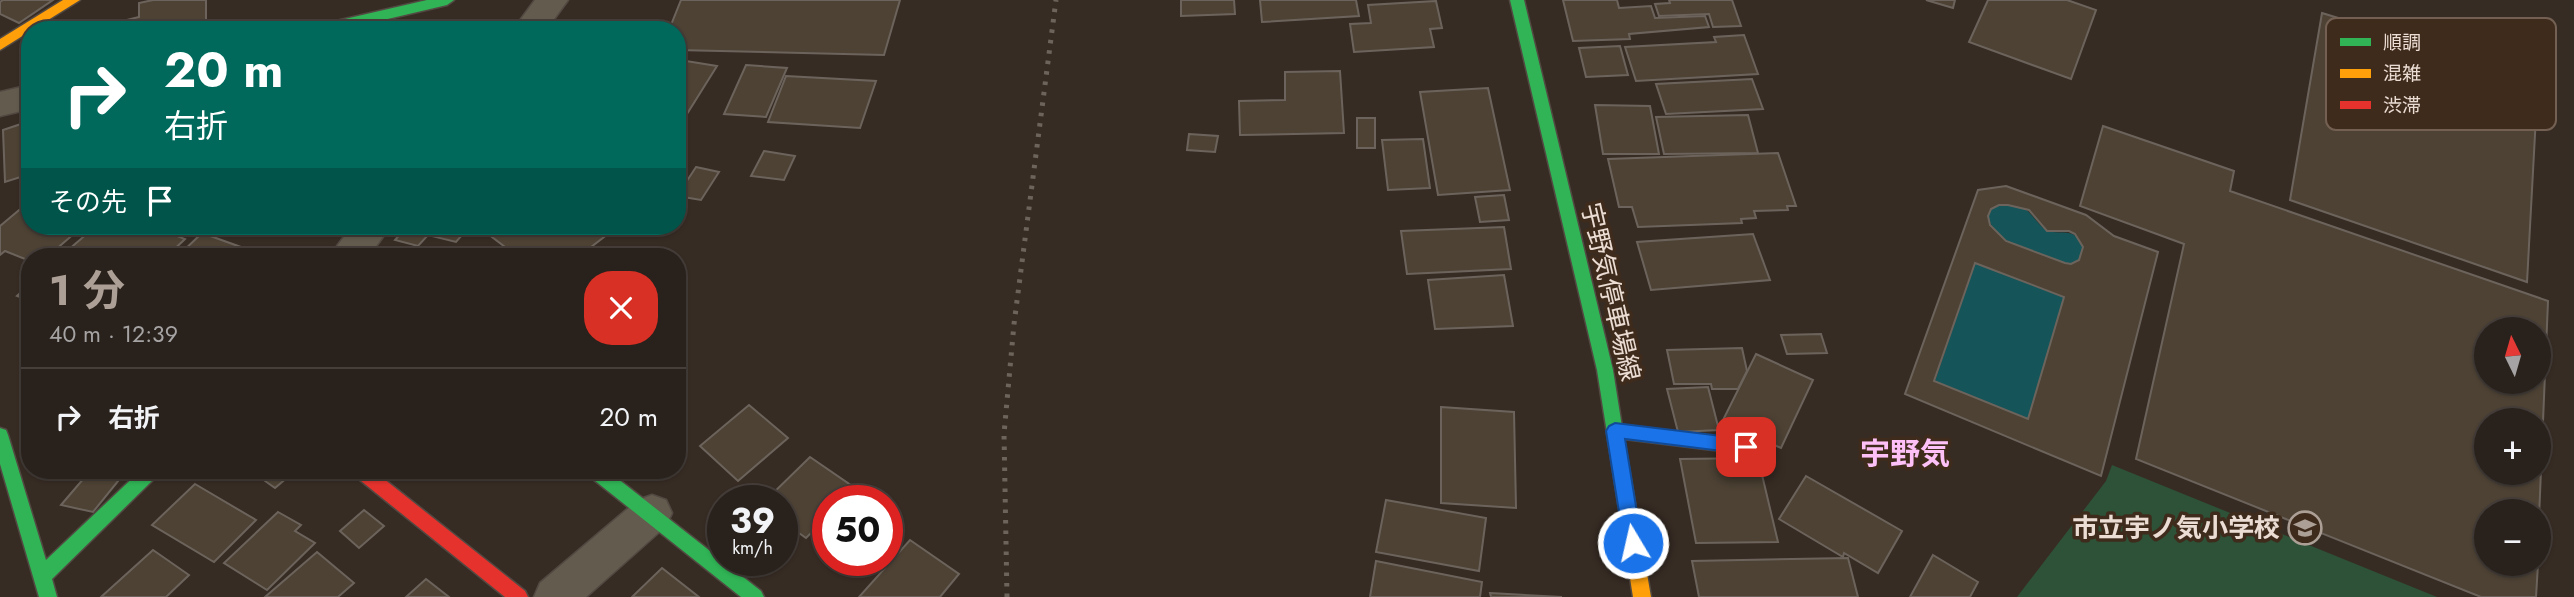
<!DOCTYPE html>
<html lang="ja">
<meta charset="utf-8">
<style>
:root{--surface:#29211b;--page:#352e28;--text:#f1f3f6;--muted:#a5a3a3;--line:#453e3a;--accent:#ac9f96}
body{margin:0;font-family:Jost,"Noto Sans JP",sans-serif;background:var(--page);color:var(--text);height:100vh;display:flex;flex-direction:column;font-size:26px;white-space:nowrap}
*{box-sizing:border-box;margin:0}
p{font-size:23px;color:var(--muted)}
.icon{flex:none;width:38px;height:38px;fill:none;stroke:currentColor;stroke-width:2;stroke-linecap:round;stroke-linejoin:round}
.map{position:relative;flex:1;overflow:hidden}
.details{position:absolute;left:21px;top:248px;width:665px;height:231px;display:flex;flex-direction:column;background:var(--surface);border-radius:28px;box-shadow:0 2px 5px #0004,0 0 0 2px var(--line)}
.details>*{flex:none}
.banner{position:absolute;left:21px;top:21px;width:665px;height:214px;border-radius:28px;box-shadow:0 2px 5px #0004,0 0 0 2px var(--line);background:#00695c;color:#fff;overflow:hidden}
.needle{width:46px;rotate:355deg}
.controls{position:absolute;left:2474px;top:317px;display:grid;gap:14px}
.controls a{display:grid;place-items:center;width:77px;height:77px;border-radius:50%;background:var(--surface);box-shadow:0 2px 5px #0004,0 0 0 2px var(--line);font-size:35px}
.speed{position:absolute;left:707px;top:485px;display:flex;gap:14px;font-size:35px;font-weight:700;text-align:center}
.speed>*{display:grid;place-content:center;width:91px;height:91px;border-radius:50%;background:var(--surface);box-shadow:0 2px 5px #0004,0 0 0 2px var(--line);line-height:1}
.speed small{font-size:18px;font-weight:400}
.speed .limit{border:10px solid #d22;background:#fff;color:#111}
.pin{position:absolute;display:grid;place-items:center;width:60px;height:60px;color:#fff;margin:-30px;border-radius:14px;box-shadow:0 4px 10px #0006}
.me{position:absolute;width:77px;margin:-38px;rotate:351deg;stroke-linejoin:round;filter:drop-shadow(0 0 5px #0008)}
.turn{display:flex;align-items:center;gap:24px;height:147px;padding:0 28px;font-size:32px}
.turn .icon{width:91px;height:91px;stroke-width:2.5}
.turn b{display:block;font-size:49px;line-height:60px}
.then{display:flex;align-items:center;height:66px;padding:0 28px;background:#0003;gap:14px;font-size:26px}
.round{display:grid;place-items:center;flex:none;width:74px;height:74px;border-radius:28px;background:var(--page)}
.head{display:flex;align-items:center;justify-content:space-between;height:119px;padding:0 28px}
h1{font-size:42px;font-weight:700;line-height:52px;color:var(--accent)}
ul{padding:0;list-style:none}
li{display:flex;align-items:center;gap:21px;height:98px;padding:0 28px;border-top:2px solid var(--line)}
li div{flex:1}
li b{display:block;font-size:26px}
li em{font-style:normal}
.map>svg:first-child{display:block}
</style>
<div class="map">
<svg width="2574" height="597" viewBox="0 0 2574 597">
<rect width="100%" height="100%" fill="#372c24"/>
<path fill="#2d5237" d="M2112,465L2437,597H2017L2106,481Z"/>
<g fill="#155458">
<path d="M1999,205C2032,203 2027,215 2047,231C2063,235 2076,227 2083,247L2079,260L2071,264L2065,263C2040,254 1994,246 1988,216L1991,209Z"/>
<path d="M1975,263L2064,297L2028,419L1935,381Z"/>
</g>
<g fill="#4d4234" stroke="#6c645c" stroke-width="2" fill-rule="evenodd">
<path d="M3,0H53L19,23L0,14V2Z"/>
<path d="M153,0H206V24L181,30H86L139,17V3Z"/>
<path d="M681,0H900L884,55L677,50V30H669Z"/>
<path d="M1181,0H1234L1235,14L1181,16Z"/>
<path d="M1260,0H1356L1359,16L1262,22Z"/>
<path d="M1563,0H1617L1619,8L1651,6L1655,18L1705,16L1709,27L1629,34L1630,39L1573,41Z"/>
<path d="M1669,0H1732L1741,26L1713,27L1709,14L1659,16L1655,4L1670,3Z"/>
<path d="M1926,0H1955L1953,8Z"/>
<path d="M1988,0H2067L2096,10L2071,79L1969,42Z"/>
<path d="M1436,1L1442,28L1430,29L1434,47L1354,52L1350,24L1371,23L1368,5Z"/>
<path d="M2322,13L2538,79L2527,282L2290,200Z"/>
<path d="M1744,35L1758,74L1636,81L1625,47L1716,42L1714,37Z"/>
<path d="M1620,46L1628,75L1586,77L1579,48Z"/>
<path d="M686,61L717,66L687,114L677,113V76Z"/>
<path d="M746,65L787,68L766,117L724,114Z"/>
<path d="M1340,71L1344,133L1240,135L1239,101L1285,100V72Z"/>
<path d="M786,76L876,81L860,128L768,122Z"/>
<path d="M1752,79L1763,109L1666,114L1656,84Z"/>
<path d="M1488,88L1510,190L1438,195L1420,92Z"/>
<path d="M1595,105L1650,106L1659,154H1603Z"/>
<path d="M1748,115L1758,153L1664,154L1656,117Z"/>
<rect x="1357" y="118" width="18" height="30"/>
<path d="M30,121V174L5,182L3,130Z"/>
<path d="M2103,126L2234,171L2230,191L2548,301L2539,518V511H2487V564H2538L2536,597H2481L2136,459L2184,244L2080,206ZM2487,329H2539V382H2487ZM2487,420H2539V472H2487Z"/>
<path d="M1189,134L1218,136L1215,152L1187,150Z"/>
<path d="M1423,139L1430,188L1388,190L1382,140Z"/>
<path d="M764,151L795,156L784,180L751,176Z"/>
<path d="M1778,153L1796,206H1787L1788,210L1754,211L1756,218L1741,219L1742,223L1638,227L1632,207H1619L1608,159Z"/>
<path d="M696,167L719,172L701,200L677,196Z"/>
<path d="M2006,186L2086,215L2114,236L2158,252L2101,476L1905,394L1978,190ZM1999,205H2008L2029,210L2047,231H2069L2075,234L2083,247L2079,260L2071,264L2065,263L2006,241L1990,225L1988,216L1991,209ZM1975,263L2064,297L2028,419L1934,381Z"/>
<path d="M1504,195L1509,220L1480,222L1475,197Z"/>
<path d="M30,201V226H83L47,257H30V261L5,251L0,255V226Z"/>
<path d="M96,226H151L185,239L166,257H60Z"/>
<path d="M407,226H470L456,242L428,235L418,246L395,240Z"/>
<path d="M508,226H597L608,234L578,257H518L492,237Z"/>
<path d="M1504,227L1511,269L1407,274L1401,231Z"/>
<path d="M202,233L252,251L246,257H177Z"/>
<path d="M1753,234L1770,280L1651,290L1637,242Z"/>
<path d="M1504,275L1513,326L1435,329L1428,280Z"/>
<path d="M30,284V301L17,296Z"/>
<path d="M1821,334L1827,353L1787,354L1781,335Z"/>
<path d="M1742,348L1747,371L1738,389H1712L1711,384H1674L1667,350Z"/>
<path d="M1756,354L1813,380L1781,448L1723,420Z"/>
<path d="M1708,387L1719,430L1678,432L1667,389Z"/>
<path d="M749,405L788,438L738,481L700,446Z"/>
<path d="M1441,407L1514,412L1516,508L1441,503Z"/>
<path d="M810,457L855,488L843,500H828V516L806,538L782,521V500H766Z"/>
<path d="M1758,458L1778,542L1696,543L1680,459Z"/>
<path d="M90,471L123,475L93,512L61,505Z"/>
<path d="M251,471H295L275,488Z"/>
<path d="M1806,476L1902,531L1878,573L1844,553L1843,557L1779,519Z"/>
<path d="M195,484L256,520L214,562L152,525Z"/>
<path d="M1386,500L1486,518L1479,571L1376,552Z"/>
<path d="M364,510L384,526L359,548L340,531Z"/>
<path d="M278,512L301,525L295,531L315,543L267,590L224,563Z"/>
<path d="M910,540L959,574L940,597H859Z"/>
<path d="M153,550L189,575L166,597H101Z"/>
<path d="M317,552L354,583L338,597H265Z"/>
<path d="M1933,555L1978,582L1970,597H1910Z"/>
<path d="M1848,558L1858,597H1699L1692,561Z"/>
<path d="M1376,561L1482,582L1480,597H1370Z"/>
<path d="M662,568L699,597H632Z"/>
<path d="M426,579L449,597H406Z"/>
<path d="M1490,593L1562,597H1491Z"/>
</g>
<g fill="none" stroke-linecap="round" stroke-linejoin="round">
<defs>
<g id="street">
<path d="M535,0H568L546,30H513Z"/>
<path d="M30,85V109L0,116V92Z"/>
<path d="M352,226H391L368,257H329Z"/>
<path d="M652,495L666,500L672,513L666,526L586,597H534L540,583L638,500Z"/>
</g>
<g id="fast">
<path d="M427,0H454L447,5L341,30H312L319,25Z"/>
<path d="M1510,0H1524L1613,370L1623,433L1621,438L1615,440L1609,438L1607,433L1597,370Z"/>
<path d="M0,428L6,430L8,435L46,560L140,471H160L157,476L52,579L57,597H39L0,464Z"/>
<path d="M587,471H608L761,591L764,597H741L589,476Z"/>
</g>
<g id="slow">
<path d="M63,0H80L0,50V39Z"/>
<path d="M1615,424L1746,440L1752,442L1754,447L1752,452L1746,454L1624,439L1651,597H1633L1607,433L1609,426Z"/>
</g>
<path id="jam" d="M352,471H374L525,591L528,597H505L355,476Z"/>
</defs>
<use href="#street" stroke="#524942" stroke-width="3"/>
<use href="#fast" stroke="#524942" stroke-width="3"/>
<use href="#slow" stroke="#524942" stroke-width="3"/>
<use href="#jam" stroke="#524942" stroke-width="3"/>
<use href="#street" fill="#635c4e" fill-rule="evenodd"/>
<use href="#fast" fill="#30b455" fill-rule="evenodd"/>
<use href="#slow" fill="#ff9f0a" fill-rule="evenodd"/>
<use href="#jam" fill="#e5322d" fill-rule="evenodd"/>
<path stroke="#6d655b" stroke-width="5" stroke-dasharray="3.5 7" stroke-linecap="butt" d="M1007,597L1004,434L1014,324L1056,0"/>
</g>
<path fill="#1a73e8" stroke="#114b97" stroke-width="2" d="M1615,423L1746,439L1752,441L1754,447L1752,452L1746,454L1625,439L1642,543L1639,549L1633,551L1627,549L1624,543L1606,431L1609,426Z"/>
<defs>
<symbol id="school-ring" viewBox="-11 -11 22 22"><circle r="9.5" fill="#3f2b1c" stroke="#ac9f96" stroke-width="1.5"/><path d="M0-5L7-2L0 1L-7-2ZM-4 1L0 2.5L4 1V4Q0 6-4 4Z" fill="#ac9f96"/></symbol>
</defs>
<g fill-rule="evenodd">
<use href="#school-ring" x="2286" y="509" width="38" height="38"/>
</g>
<g text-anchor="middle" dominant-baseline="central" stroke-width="7" stroke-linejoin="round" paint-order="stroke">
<g font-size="26" fill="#ebddd4" stroke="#3f2b1c">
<text transform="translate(1611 292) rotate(77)">宇野気停車場線</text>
</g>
<g font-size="26" font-weight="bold" fill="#ebddd4" stroke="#3f2b1c" text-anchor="end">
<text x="2280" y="528">市立宇ノ気小学校</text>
</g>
<g font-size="30" font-weight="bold" fill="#fdc0f7" stroke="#3f2b1c">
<text x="1905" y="453">宇野気</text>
</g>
</g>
<rect x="2326" y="18" width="230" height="112" rx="10" fill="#3f2b1c" stroke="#736053" stroke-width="2"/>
<rect x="2340" y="38" width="31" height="8" fill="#30b455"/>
<rect x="2340" y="69" width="31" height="9" fill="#ff9f0a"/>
<rect x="2340" y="101" width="31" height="8" fill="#e5322d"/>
<g font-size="19" fill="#ebddd4">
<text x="2383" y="49">順調</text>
<text x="2383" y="80">混雑</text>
<text x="2383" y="112">渋滞</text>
</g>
</svg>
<div class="controls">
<a><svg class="needle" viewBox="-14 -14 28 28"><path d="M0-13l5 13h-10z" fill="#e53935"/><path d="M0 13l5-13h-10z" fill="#a5a3a3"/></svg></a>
<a>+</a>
<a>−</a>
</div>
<div class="speed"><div>39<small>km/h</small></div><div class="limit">50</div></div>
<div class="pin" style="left:1746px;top:447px;background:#d93025"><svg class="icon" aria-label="arrive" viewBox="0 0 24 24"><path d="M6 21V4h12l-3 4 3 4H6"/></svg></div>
<svg class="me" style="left:1633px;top:543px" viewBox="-20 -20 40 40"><circle r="17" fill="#1a73e8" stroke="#fff" stroke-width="3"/><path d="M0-11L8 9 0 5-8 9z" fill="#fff"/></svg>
<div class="banner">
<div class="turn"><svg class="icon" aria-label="right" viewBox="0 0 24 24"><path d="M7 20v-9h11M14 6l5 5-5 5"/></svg><div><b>20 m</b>右折</div></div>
<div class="then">その先<svg class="icon" aria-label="arrive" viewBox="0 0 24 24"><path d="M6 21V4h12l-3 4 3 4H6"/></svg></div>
</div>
<section class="details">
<div class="head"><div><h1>1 分</h1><p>40 m · 12:39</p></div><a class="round" style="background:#d93025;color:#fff"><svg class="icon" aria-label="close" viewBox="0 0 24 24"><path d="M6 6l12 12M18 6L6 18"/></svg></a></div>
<ul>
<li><svg class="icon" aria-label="right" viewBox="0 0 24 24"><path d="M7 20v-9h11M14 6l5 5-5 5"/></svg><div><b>右折</b></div><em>20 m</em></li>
</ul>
</section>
</div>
